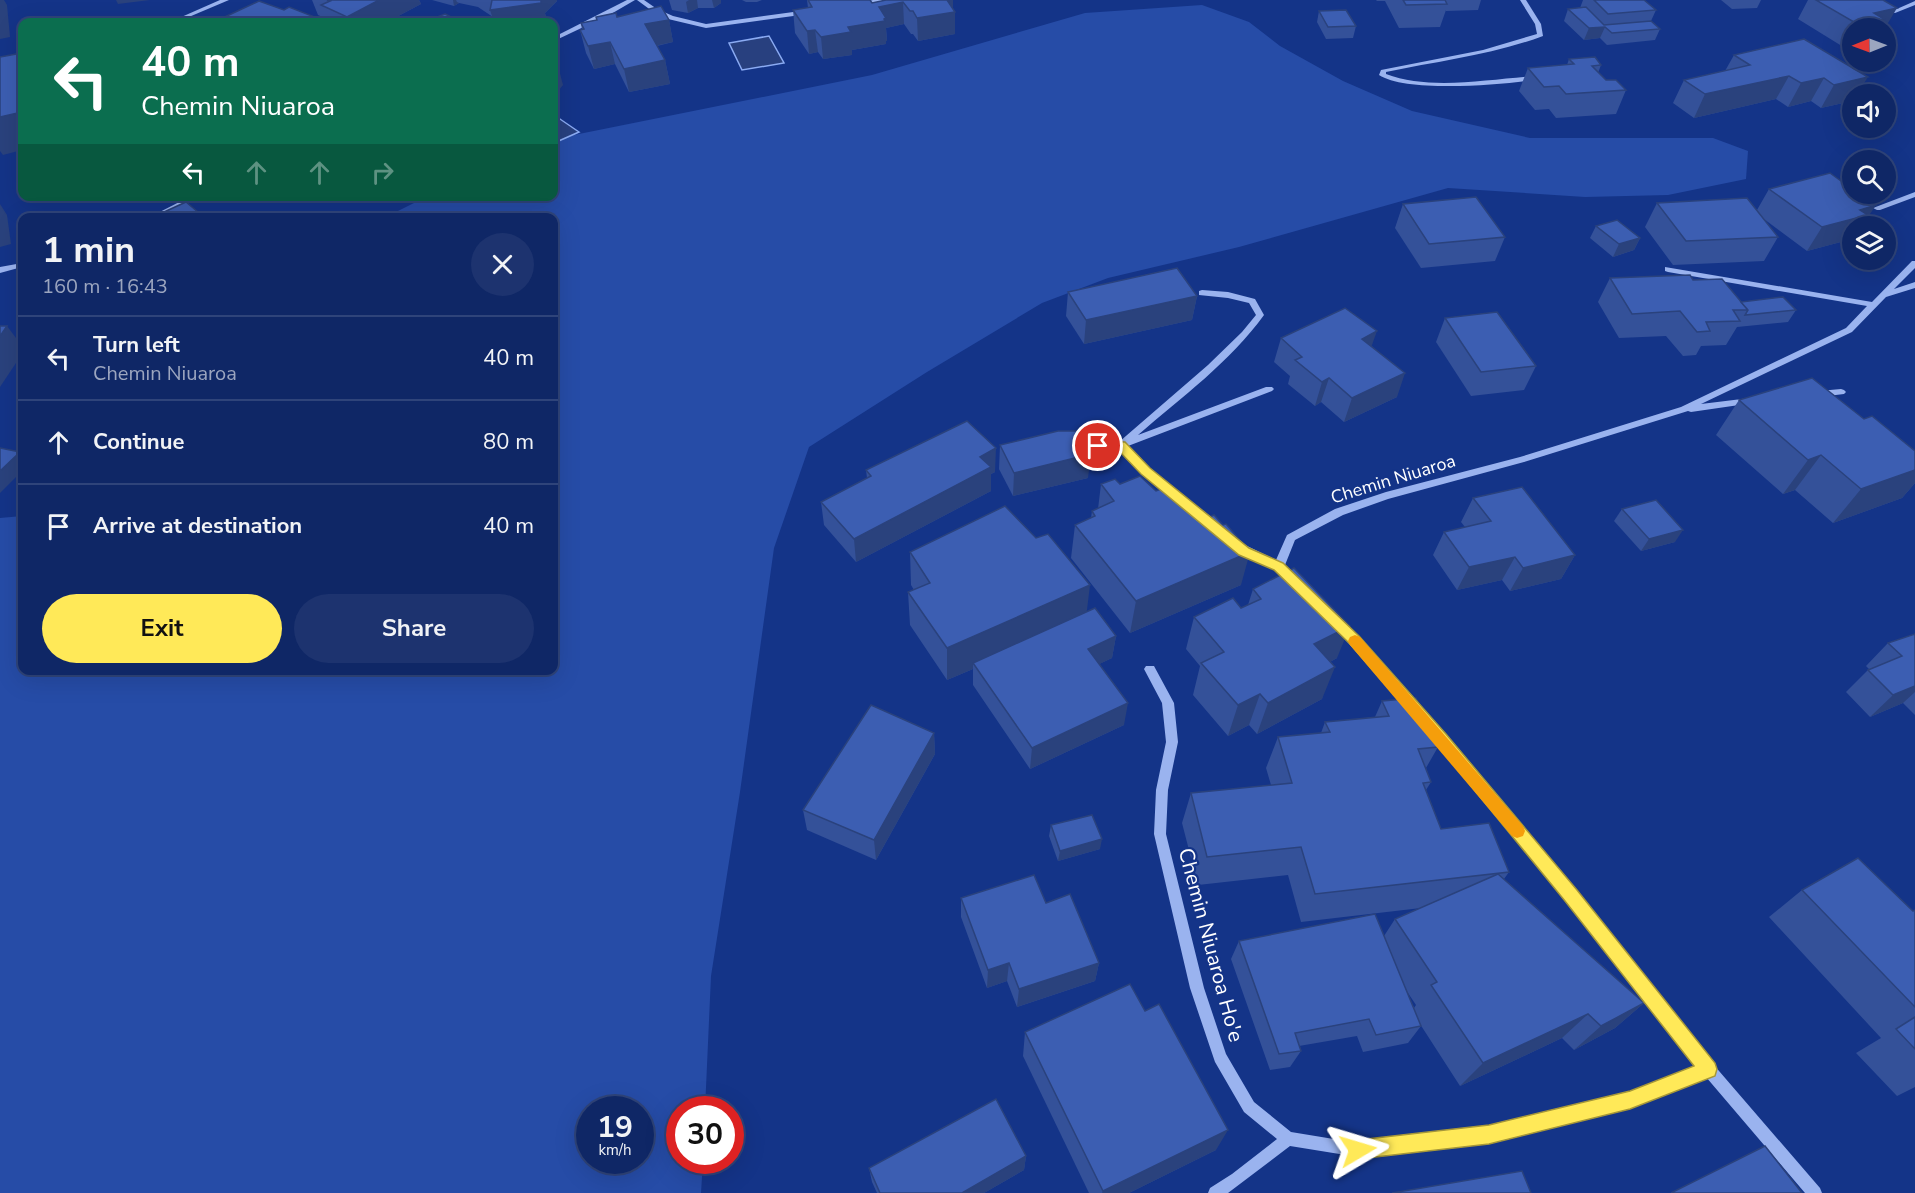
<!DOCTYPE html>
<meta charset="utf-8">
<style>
:root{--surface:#0f2766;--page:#1d336f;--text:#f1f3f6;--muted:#9ba5bf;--line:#2f447a;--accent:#ffe958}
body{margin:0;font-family:"Nunito Sans",sans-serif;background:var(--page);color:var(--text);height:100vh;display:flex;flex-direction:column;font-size:22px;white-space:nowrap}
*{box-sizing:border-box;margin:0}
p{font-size:20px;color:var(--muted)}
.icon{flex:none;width:33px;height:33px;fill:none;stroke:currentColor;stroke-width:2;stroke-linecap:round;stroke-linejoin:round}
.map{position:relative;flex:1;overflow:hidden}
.drawer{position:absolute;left:18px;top:213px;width:540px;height:462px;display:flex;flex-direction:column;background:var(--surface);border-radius:12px;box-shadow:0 6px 24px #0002,0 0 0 2px var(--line)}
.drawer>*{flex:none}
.guide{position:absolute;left:18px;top:18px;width:540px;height:183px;border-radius:12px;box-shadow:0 6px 24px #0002,0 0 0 2px var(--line);background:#0b6e4f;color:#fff;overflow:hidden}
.needle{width:39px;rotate:269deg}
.fabs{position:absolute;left:1842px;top:18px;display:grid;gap:12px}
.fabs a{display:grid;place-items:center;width:54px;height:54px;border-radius:50%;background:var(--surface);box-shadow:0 6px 24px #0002,0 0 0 2px var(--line);font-size:30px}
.speed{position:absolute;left:576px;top:1096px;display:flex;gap:12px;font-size:30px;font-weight:700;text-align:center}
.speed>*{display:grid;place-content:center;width:78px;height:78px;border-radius:50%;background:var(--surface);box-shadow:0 6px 24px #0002,0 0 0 2px var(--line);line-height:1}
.speed small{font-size:15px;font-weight:400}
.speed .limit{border:9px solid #d22;background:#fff;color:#111}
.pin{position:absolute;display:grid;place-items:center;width:51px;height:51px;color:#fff;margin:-26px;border:3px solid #fff;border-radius:50%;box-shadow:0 2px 6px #0007}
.me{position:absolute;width:66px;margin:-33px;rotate:83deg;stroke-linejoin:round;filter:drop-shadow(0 0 4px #0008)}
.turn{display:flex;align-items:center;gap:21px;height:126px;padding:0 24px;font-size:27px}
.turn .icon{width:78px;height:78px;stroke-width:2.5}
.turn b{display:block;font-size:42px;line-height:51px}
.lanes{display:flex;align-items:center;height:57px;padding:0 24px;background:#0003;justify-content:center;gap:30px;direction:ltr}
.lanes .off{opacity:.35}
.round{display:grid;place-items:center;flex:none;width:63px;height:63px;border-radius:32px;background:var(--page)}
.headline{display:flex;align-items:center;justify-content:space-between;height:102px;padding:0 24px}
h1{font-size:36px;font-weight:700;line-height:45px}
.primary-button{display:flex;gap:12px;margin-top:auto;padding:12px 24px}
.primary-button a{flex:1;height:69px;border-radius:36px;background:var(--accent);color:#111;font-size:24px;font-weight:700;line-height:69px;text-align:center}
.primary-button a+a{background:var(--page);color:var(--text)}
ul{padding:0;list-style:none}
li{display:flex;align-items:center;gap:18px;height:84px;padding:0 24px;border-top:2px solid var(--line)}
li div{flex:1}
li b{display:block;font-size:22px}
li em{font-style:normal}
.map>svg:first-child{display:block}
</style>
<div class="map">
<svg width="1915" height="1193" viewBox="0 0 1915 1193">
<rect width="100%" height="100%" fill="#143488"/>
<path fill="#264ca7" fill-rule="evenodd" d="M1202,5L1249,22L1280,46L1343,81L1412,111L1530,138H1713L1748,151L1746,179L1668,195L1585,197L1448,188L1239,247L1108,278L1042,303L927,372L809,447L774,548L740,792L711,976L705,1110H680V1161H703L701,1193H0V518L22,516V670H554V218L386,217L426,197L554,196V139L872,75L1085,13ZM590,1110H640V1161H590Z"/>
<g fill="#28407f" stroke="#8babf3" stroke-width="1.5">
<path d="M769,36L784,63L742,70L729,43Z"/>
<path d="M557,117L579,132L554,143V119Z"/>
</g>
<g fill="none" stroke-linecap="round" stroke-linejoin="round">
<g fill="#9ab3ef" fill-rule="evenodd">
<path d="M220,0H229L177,22H170Z"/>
<path d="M627,0H635L611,14L554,41V37Z"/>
<path d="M637,0H644L657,9L673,16L706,24L808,10L811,12L808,14L706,28L668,19L652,11Z"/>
<path d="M873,0H888L859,6L856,4Z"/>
<path d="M1520,0H1526L1541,24L1543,36C1492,55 1439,61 1386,72V74C1430,91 1490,79 1537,76L1540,78L1539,79C1505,85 1406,93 1379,75L1381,70L1483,50L1537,34L1535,24Z"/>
<path d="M1915,1V5L1895,13L1890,12Z"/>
<path d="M98,18L139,20L142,22H82Z"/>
<path d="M1915,192V197L1880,210H1877L1873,208Z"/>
<path d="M191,196H202L159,218H148Z"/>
<path d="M1912,261H1915V268L1894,289L1915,282V288L1886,297L1852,332L1701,404L1750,398L1753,399L1755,401L1753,403L1691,412L1688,411L1524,462L1388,499L1343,515L1295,540L1285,565L1301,583L1300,586H1292L1275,569L1235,550L1234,547L1235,544H1243L1276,560L1287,535L1335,509L1386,492L1520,457L1681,407L1846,328L1867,306L1668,272L1665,271V267L1872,302Z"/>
<path d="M22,263V267L0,273V267Z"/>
<path d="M1202,290L1228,292L1255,299L1264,315C1230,362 1182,397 1138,435L1266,387H1272L1274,389L1272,391L1128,446L1148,469L1215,520L1216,523L1211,527L1142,473L1119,448L1072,449L1067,446L1072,443L1119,442L1208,365L1242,332L1256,315L1249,303L1228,298L1199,295V291Z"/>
<path d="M1841,389L1844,390L1846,392L1844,394L1819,397L1814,394L1819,391Z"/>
<path d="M1337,619L1341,620L1445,736L1575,891L1713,1064L1820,1188L1822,1193H1805L1706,1077L1630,1107L1489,1141L1358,1157L1290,1146L1228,1193H1208L1210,1188L1232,1174L1277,1139L1244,1112L1215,1062L1190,988L1154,834L1156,790L1166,742L1162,703L1144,669L1146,666H1154L1174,703L1178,742L1168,790L1166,834L1204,988L1226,1054L1254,1102L1291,1132L1358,1143L1489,1127L1630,1093L1697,1066L1567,899L1437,742L1333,626L1332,623L1333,620Z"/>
</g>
</g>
<g fill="#345199" fill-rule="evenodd">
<path d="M312,0H419L421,4L387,22H328L327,19L318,15Z"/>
<path d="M432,0H557V1L545,13L547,22H494L493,17L478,7L459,3L454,6Z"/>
<path d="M669,0H721V3L714,8H698L688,13L672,10Z"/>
<path d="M742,0H762L757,2H746Z"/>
<path d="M807,0H870L872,3L953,0V9L955,12V34L918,41L913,34H911L904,24L886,28L887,41H886V44L852,50V55L823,59L818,52L809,54L795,33L793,10L808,8Z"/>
<path d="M1376,0H1481L1478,10L1446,11V10L1440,27L1399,28L1385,1H1377Z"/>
<path d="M1583,0H1644L1656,10L1651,21L1660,29L1655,40L1607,45L1600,38L1584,40L1564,21L1568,9L1580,8Z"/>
<path d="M1721,0H1761L1757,8L1732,9Z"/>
<path d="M1808,0H1883L1885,28H1852V46L1845,48L1798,19Z"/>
<path d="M1319,11L1356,26L1353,38L1326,39L1317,22Z"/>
<path d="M617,17L669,20L673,42L657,46L665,60L670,84L629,92L615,64L594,69L586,53L580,30H582L581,23Z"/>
<path d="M1804,39L1852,94V101L1821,108L1811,101L1788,107L1776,99L1694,118L1673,103L1684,80L1725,71L1734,55Z"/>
<path d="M1569,59L1601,65L1598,73L1606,80L1626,90L1616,114L1556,118L1549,109L1535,110L1519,91L1528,68L1567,65Z"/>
<path d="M1769,189L1852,226V239L1807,251L1764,219L1778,237L1764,261L1673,265L1645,227L1657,203L1757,210Z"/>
<path d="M1403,204L1505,237L1495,261L1421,268L1395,228Z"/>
<path d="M1596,226L1640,238L1634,250L1613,257L1590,238Z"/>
<path d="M1610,278L1693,280L1741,302L1796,310L1788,322L1737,327L1726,345L1701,346L1696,355L1683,356L1666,336L1619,338L1598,302Z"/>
<path d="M1068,292L1197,296L1192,320L1084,344L1066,316Z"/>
<path d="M1445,318L1536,366L1524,390L1471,396L1436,342Z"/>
<path d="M1281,338L1372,346L1397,397L1344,422L1321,402L1315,406L1288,384L1290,376L1274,362Z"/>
<path d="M1739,400L1864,419L1915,451V483L1902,498L1833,523L1795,490L1783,494L1716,435Z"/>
<path d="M1000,445L1088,478L1013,496L999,469Z"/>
<path d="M866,470L995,472L991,474V491L856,562L824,525L821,502L867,478Z"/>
<path d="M1101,484H1120L1241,585L1130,633L1071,558L1075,525L1091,518L1092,511L1098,509Z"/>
<path d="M1473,498L1575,555L1561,579L1510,591L1502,580L1457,590L1433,555L1444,532L1465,527L1461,522Z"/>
<path d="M1622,509L1675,542L1641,551L1614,521Z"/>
<path d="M910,552L1086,612L1116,636L1112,658L1099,664L1124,725L1030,769L973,685V669L947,680L910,625L908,592L914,590L911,585Z"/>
<path d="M1253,589L1337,658L1330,662L1322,699L1257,734L1249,725L1228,736L1193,695L1200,666L1186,649L1194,617L1241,608L1248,605Z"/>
<path d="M1915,634V715L1903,703L1870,717L1846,692L1869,669L1866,666L1888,643Z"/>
<path d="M1382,701L1438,747L1426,768L1431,782L1426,790L1441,829L1509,872L1504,879L1644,1003L1615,1028L1574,1050L1562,1038L1460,1086L1420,1024L1421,1026L1408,1043L1363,1052L1357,1036L1299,1046L1301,1051L1290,1067L1270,1070L1231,959L1239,941L1384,936L1395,919L1421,908L1301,922L1288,875L1198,885L1182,823L1191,793L1271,785L1266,768L1278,737L1321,733L1325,722L1375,717ZM1406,990L1416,1005L1414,1008Z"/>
<path d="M934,733L935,754L876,860L807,830L803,810Z"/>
<path d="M1051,825L1100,849L1058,861L1049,836Z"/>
<path d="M1802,890L1913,911L1915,910V1087L1897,1096L1856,1053L1881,1038L1769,917Z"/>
<path d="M961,898L1046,903L1099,963L1095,981L1017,1007L1007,981L987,988L961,917Z"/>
<path d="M1025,1032L1216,1150L1129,1193H1089L1023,1056Z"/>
<path d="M1026,1156L1024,1170L984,1193H877L872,1182L869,1168Z"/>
</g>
<g fill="#2a427d">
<path d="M0,0H4L7,5L10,37L0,39Z"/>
<path d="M116,0H150L118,4Z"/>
<path d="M379,0H419L421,4L387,22H349L347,17Z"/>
<path d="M453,0H456L457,2L459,3L454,6Z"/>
<path d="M541,0H557V1L545,13L547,22H494L490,10Z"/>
<path d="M689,0H697L698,8L688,13L686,2Z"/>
<path d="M712,0H721V3L714,8Z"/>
<path d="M947,0H953V12H955V34L918,41L917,18Z"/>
<path d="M903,2L904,24L886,28L887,41H886V44L852,50V55L823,59L821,37L848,27L879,7Z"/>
<path d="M1897,8L1885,28H1856L1859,25L1874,13Z"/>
<path d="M669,20L673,42L650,47L645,24Z"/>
<path d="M1605,27L1600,38L1584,40L1589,28Z"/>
<path d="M815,30L818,52L809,54L807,31Z"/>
<path d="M1852,35V46L1845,48Z"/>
<path d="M610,42L615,64L594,69L588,46Z"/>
<path d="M665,60L670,84L629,92L624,69Z"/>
<path d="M557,62L563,85L554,96V66Z"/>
<path d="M1789,76L1776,99L1694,118L1705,94Z"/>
<path d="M1868,77L1857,94H1852V101L1821,108L1834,85Z"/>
<path d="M1824,78L1811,101L1788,107L1801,83Z"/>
<path d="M22,112V150L3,155L0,151V117Z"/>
<path d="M0,204L7,215L11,244L0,247Z"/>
<path d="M1876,205L1862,226H1852V239L1807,251L1822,227L1860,210Z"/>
<path d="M1640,238L1634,250L1613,257L1619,244Z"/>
<path d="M1197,296L1192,320L1084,344L1086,320Z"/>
<path d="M7,326L22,346V354L0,387V336Z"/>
<path d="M1377,331L1368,356L1362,339Z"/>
<path d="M1405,373L1397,397L1344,422L1352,398Z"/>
<path d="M1329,378L1321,402L1315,406L1322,382Z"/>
<path d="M996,448L995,472L991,474V491L856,562L854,539L980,457Z"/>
<path d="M20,452L22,455V471L0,493V471Z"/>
<path d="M1091,454L1088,478L1013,496L1014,473Z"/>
<path d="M1821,455L1795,490L1783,494L1808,460Z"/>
<path d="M1915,470V483L1902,498L1833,523L1861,489Z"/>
<path d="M1683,530L1675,542L1641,551L1649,539Z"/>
<path d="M1250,552L1241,585L1130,633L1136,601Z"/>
<path d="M1575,555L1561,579L1510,591L1523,568Z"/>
<path d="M1515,557L1502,580L1457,590L1469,567Z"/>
<path d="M1090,585L1086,618L973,663V669L947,680V648Z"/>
<path d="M1350,626L1337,658L1302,677L1314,644Z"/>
<path d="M1116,636L1112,658L1085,671L1088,649Z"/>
<path d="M1335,667L1322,699L1257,734L1268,703Z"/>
<path d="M1915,686V692L1903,703L1870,717L1893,695Z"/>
<path d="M1260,694L1249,725L1228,736L1238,705Z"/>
<path d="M1128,703L1124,725L1030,769L1032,748Z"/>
<path d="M934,733L935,754L876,860L874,840Z"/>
<path d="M1102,839L1100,849L1058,861L1060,851Z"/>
<path d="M1009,963L1007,981L987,988L988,970Z"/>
<path d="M1099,963L1095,981L1017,1007L1019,989Z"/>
<path d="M1644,1003L1615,1028L1574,1050L1601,1026Z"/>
<path d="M1588,1014L1562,1038L1460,1086L1483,1063Z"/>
<path d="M1228,1130L1216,1150L1129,1193H1102L1103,1191Z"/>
<path d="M1026,1156L1024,1170L984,1193H962Z"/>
</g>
<g fill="#3c5eb2" stroke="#2a427d" stroke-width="1.5">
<path d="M327,0H379L347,17L321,5L330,1Z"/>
<path d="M492,0H541V3L490,10Z"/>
<path d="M808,0H870L872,3L886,0H950H947L955,12L917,18L913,11H910L903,2L879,7L886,18L884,19L885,21L848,27L851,32L821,37L815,30L807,31L793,10L812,7Z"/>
<path d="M1403,0H1445L1447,4L1406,5Z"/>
<path d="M1594,0H1644L1656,10L1608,14Z"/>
<path d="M1816,0H1883L1897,8L1874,13L1884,19L1859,25Z"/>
<path d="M259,1L284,10L289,7L325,21L323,22H214Z"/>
<path d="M661,6L669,20L645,24L665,60L624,69L610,42L588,46L580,30L584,29L581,23L597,20L596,17L616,13L617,17Z"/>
<path d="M1586,7L1604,25L1651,21L1660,29L1612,33L1605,27L1589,28L1568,9Z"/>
<path d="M1346,10L1356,26L1328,27L1319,11Z"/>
<path d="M445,14L461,22H424Z"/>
<path d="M405,18L413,22H394Z"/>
<path d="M1804,39L1868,77L1834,85L1824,78L1801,83L1789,76L1705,94L1684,80L1750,65L1734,55Z"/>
<path d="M22,53V112L0,117V57Z"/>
<path d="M1595,57L1601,65L1592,66L1606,80H1616L1626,90L1566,94L1559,86L1544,87L1528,68L1574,64L1569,59Z"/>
<path d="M1830,173L1852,189V194H1859L1876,205L1860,210L1868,215L1822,227L1769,189Z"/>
<path d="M1476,197L1505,237L1429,244L1403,204Z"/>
<path d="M1747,198L1778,237L1686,241L1657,203Z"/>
<path d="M186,202L205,218H151Z"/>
<path d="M1617,220L1640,238L1619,244L1596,226Z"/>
<path d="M1177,268L1197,296L1086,320L1068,292Z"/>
<path d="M1690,275L1693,280L1722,279L1748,310H1733L1740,321L1706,322L1710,331L1697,332L1680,311L1632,314L1610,278Z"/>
<path d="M1783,297L1796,310L1745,315L1748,310L1741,302Z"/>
<path d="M1345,308L1377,331L1362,339L1405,373L1352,398L1329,378L1322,382L1295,360L1302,357L1281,338Z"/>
<path d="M1497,312L1536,366L1481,372L1445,318Z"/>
<path d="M0,326H7L0,336Z"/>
<path d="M1812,378L1864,419L1872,416L1915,451V470L1861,489L1821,455L1808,460L1739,400Z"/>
<path d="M967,421L996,448L980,457L991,467L854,539L821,502L871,476L866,470Z"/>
<path d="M1058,431H1078L1091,454L1014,473L1000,445Z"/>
<path d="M0,448L20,452L0,471Z"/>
<path d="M1140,476L1156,491L1164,488L1180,505L1185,504L1190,510L1193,509L1198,514L1204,512L1209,517L1214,515L1223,525L1226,524L1250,552L1136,601L1075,525L1095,516L1092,511L1114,501L1101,484L1115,479L1120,484Z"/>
<path d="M1522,487L1575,555L1523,568L1515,557L1469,567L1444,532L1491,521L1473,498Z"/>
<path d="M1656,500L1683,530L1649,539L1622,509Z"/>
<path d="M1005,506L1036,538L1048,534L1090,585L947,648L908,592L930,583L910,552Z"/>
<path d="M1294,568L1350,626L1314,644L1335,667L1268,703L1260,694L1238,705L1201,663L1224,652L1194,617L1233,598L1241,608L1261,599L1253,589Z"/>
<path d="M1095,608L1116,636L1088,649L1128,703L1032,748L973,663Z"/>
<path d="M1915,634V686L1893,695L1868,670L1902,656L1888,643Z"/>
<path d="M1416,698L1438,747L1418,749L1431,782L1423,783L1441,829L1489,823L1509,872L1315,894L1301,847L1207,857L1191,793L1292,783L1278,737L1330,732L1325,722L1389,716L1382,701Z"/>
<path d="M871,705L934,733L874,840L803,810Z"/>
<path d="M1092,815L1102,839L1060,851L1051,825Z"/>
<path d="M1858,858L1913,911L1915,910V1007L1802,890Z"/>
<path d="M1498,874L1644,1003L1601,1026L1588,1014L1483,1063L1431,985L1437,982L1395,919Z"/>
<path d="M1034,875L1046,903L1070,894L1099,963L1019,989L1009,963L988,970L961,898Z"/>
<path d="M1375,914L1421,1026L1376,1035L1369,1019L1295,1033L1301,1051L1279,1054L1239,941Z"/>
<path d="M1130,984L1145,1011L1159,1004L1228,1130L1103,1191L1025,1032Z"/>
<path d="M1915,1017V1049L1896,1029Z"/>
<path d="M996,1099L1026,1156L962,1193H880L869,1168Z"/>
<path d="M1765,1146L1802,1193H1671Z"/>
<path d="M1522,1171L1531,1193H1392Z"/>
</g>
<path fill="#ffe958" stroke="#a69739" stroke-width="1.5" d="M1098,441L1125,442L1150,468L1249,548L1283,563L1359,636L1446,734L1577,890L1715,1063L1717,1069L1715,1076L1630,1109L1489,1144L1358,1159L1351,1156L1348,1150L1351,1143L1358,1140L1489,1125L1630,1091L1694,1066L1565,901L1436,743L1350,644L1274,570L1239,555L1141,474L1118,450L1094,449L1092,446Z"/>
<path fill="#f59e0b" d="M1355,635L1360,637L1523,826L1525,831L1523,836L1517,838L1512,836L1350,645L1348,641L1350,637Z"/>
<g text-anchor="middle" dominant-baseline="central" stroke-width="4.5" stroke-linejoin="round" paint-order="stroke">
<g font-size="18" fill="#fff" stroke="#143488">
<text transform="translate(1393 479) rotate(-17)">Chemin Niuaroa</text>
</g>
<g font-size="21" fill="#fff" stroke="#143488">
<text transform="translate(1211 945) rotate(75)">Chemin Niuaroa Ho'e</text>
</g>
</g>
</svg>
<div class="fabs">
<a><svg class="needle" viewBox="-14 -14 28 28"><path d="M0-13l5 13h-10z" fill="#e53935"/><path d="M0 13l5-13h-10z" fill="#9ba5bf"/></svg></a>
<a><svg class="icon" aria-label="sound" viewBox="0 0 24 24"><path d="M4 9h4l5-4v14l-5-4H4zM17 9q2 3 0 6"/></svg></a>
<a><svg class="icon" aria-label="search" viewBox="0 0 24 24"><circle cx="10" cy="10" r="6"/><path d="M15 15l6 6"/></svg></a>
<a><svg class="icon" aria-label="layers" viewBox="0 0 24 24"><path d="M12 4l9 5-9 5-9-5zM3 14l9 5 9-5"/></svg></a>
</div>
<div class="speed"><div>19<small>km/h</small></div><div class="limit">30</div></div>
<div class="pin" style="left:1098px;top:446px;background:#d93025"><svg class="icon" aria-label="arrive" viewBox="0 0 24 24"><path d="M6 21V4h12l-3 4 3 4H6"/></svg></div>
<svg class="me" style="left:1358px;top:1150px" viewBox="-20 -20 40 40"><path d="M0-17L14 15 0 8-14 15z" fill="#ffe958" stroke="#fff" stroke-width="4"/></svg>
<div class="guide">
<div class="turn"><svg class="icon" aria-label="left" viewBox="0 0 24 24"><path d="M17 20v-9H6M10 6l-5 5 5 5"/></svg><div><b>40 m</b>Chemin Niuaroa</div></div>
<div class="lanes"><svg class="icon" aria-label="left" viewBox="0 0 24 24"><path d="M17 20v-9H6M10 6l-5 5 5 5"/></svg><svg class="icon off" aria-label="ahead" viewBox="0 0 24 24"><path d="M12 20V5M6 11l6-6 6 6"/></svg><svg class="icon off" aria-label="ahead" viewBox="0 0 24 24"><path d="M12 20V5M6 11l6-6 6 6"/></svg><svg class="icon off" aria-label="right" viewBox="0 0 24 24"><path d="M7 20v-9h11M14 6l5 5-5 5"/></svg></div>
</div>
<section class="drawer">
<div class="headline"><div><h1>1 min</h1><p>160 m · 16:43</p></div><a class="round"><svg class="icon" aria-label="close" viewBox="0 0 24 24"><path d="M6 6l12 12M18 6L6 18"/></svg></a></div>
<ul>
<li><svg class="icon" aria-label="left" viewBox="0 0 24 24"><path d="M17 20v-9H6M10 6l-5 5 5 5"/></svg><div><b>Turn left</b><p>Chemin Niuaroa</p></div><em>40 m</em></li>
<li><svg class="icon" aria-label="ahead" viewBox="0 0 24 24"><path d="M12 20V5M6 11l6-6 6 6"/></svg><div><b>Continue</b></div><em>80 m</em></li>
<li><svg class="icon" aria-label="arrive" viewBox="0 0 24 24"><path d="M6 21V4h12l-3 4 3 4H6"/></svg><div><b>Arrive at destination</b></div><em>40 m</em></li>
</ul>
<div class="primary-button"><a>Exit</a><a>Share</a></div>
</section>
</div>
